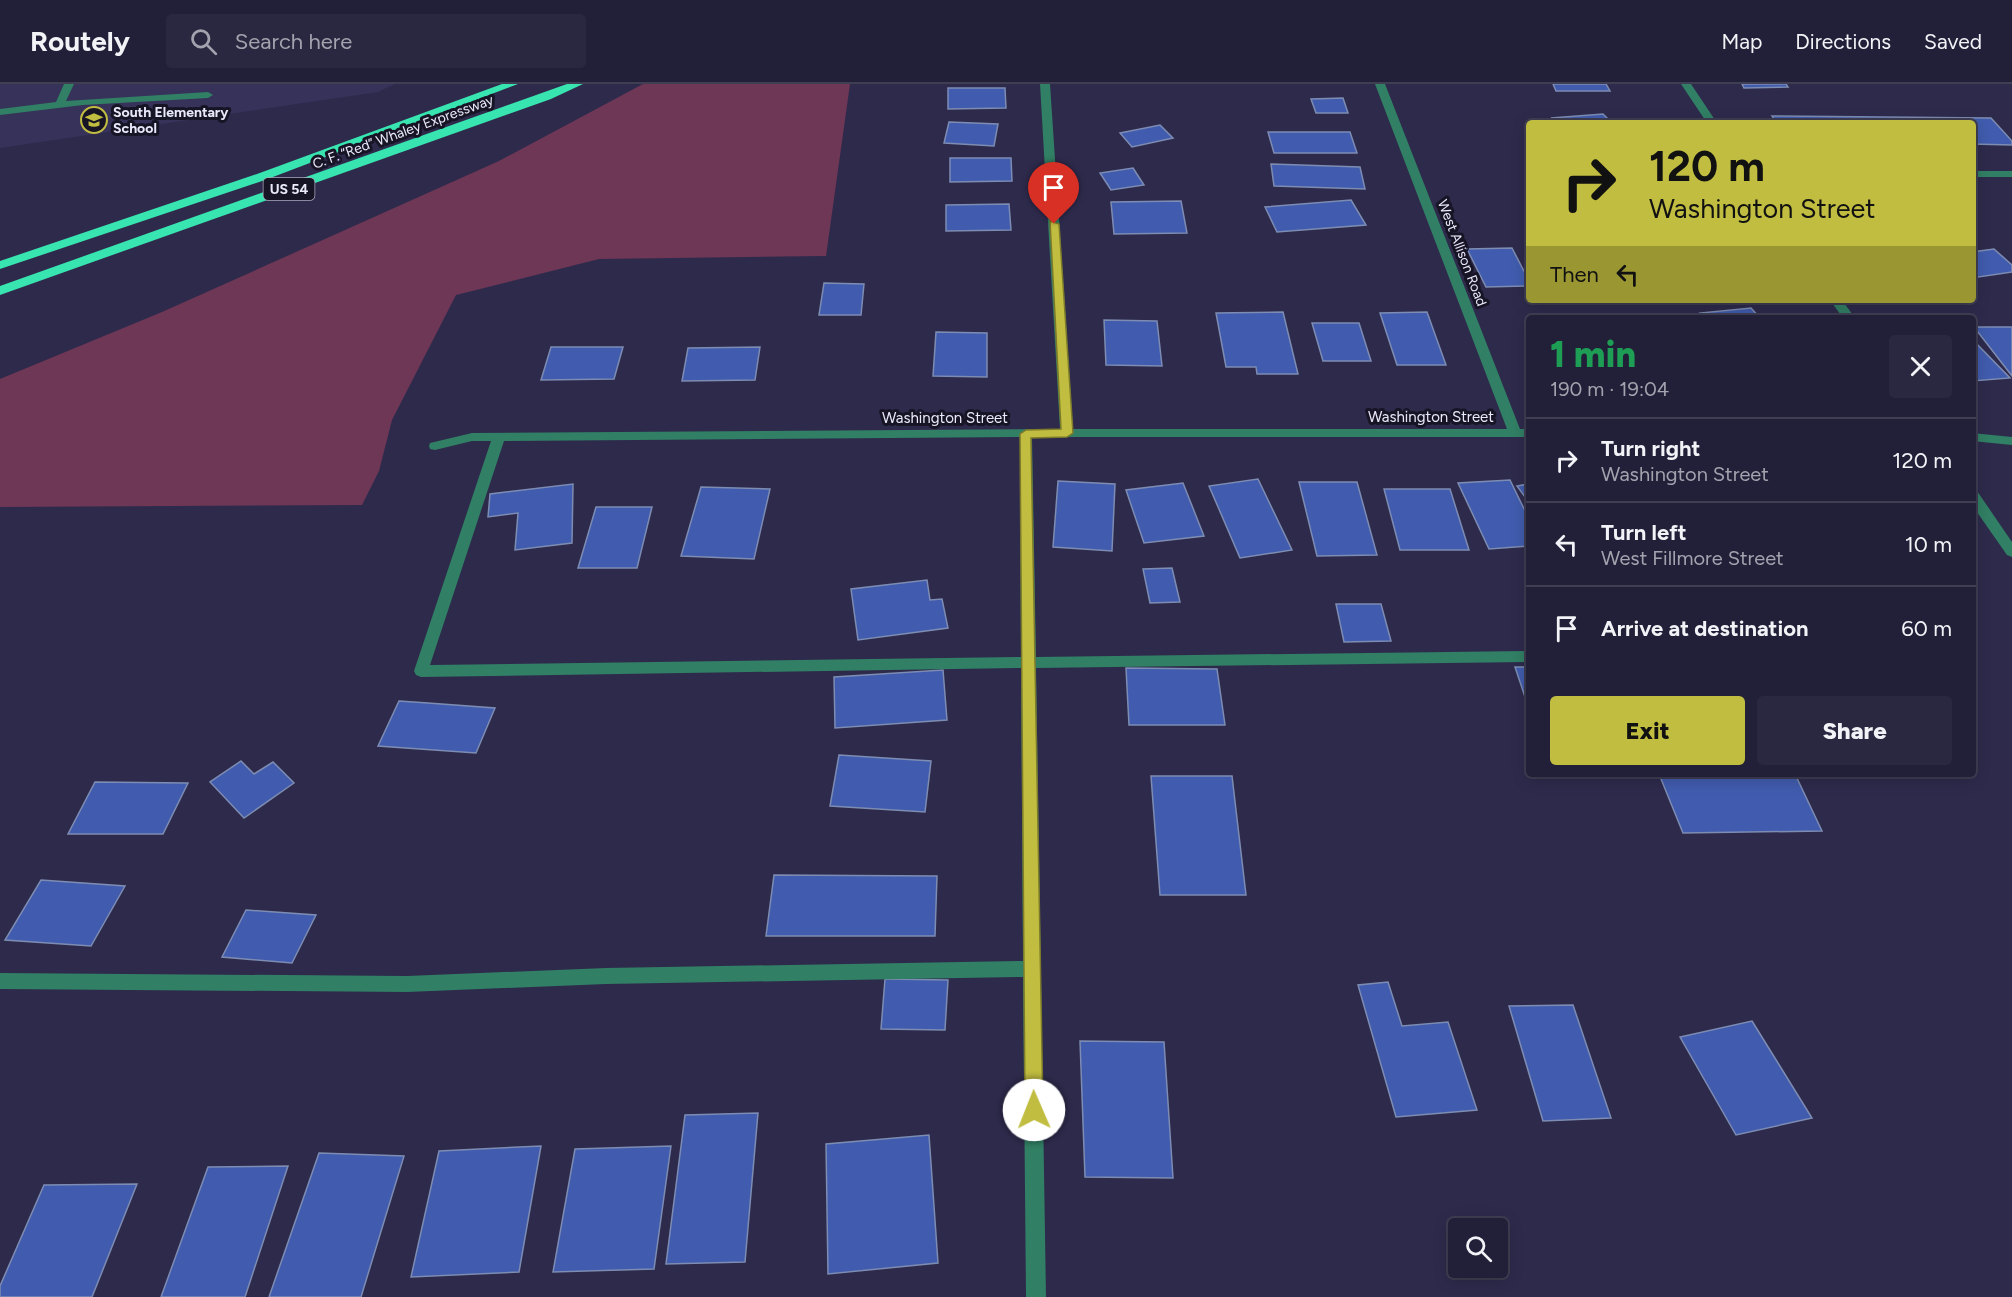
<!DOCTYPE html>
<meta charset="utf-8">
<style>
:root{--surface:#222039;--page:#2a2841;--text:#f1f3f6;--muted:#a2a3ae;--line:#3f3e53;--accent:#c1bd40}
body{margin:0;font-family:Figtree,sans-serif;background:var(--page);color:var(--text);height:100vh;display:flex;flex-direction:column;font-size:22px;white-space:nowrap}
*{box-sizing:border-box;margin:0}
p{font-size:20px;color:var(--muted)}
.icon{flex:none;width:33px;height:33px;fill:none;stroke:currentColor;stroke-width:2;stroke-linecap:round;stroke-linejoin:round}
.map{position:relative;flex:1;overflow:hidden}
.drawer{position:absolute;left:1526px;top:231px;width:450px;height:462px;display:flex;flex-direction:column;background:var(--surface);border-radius:6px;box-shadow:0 3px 15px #0003,0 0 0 2px var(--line)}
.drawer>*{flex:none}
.top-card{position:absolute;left:1526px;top:36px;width:450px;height:183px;border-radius:6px;box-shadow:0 3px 15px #0003,0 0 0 2px var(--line);background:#c1bd40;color:#111;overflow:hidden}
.buttons{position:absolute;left:1448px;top:1134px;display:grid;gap:12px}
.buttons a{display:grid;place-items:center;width:60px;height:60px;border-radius:6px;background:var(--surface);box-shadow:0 3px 15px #0003,0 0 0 2px var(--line);font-size:30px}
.pin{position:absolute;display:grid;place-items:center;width:51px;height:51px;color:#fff;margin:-62px -26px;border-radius:50% 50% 50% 0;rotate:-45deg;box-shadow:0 0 6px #0007}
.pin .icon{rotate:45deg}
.me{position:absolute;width:66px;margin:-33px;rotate:359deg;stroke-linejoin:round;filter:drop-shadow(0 0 4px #0008)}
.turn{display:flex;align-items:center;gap:21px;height:126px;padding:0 24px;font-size:27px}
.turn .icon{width:78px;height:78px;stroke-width:2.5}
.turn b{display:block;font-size:42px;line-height:51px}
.then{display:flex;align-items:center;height:57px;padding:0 24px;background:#0003;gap:12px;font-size:22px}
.round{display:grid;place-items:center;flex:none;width:63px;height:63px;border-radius:6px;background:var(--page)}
.headline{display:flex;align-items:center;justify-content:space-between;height:102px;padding:0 24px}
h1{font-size:36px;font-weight:800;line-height:45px;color:#1e9e55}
.cta{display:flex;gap:12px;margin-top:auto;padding:12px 24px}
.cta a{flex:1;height:69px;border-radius:6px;background:var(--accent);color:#111;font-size:24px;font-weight:800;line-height:69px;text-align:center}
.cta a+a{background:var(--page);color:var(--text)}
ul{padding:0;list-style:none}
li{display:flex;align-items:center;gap:18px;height:84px;padding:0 24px;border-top:2px solid var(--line)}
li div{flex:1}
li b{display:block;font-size:22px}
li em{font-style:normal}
header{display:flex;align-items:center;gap:36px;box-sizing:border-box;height:84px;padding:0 30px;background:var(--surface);border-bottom:2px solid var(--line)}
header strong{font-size:28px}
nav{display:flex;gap:33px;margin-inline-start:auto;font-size:21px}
.search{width:420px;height:54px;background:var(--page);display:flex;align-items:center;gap:15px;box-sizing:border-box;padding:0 21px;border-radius:6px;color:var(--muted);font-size:22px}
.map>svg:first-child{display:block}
</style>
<header>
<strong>Routely</strong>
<div class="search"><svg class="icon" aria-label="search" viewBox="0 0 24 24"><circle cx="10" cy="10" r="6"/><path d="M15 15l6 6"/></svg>Search here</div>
<nav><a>Map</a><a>Directions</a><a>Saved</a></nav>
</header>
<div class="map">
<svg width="2012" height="1213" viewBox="0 0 2012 1213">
<rect width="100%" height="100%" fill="#2e2a4c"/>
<path fill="#36325a" d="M0,0H395L378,8L0,64Z"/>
<path fill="#6e3755" d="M643,0H850L826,172L599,175L456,211L392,336L379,387L362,421L0,423V295L162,228L499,77Z"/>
<g fill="#415cae" stroke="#7d8cb2" stroke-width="1.5">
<path d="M1553,0H1606L1610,7H1556Z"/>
<path d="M1742,0H1786L1788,3L1744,4Z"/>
<path d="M948,4H1005L1006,24L948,25Z"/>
<path d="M1343,14L1348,29H1316L1311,15Z"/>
<path d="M1603,30L1612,39H1556L1552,34Z"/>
<path d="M1772,32L1991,34L2012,57V61L1972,60V39H1777Z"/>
<path d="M949,38L998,40L994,62L944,59Z"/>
<path d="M1160,41L1173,54L1132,63L1120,49Z"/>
<path d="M1268,48H1350L1357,69H1274Z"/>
<path d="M950,74H1011L1012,97L950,98Z"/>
<path d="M1271,80L1360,83L1365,105L1274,102Z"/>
<path d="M1133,84L1144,101L1111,106L1100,89Z"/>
<path d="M1351,116L1366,141L1277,148L1265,123Z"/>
<path d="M1181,117L1187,149L1114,150L1111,118Z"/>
<path d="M1009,120L1011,146L946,147V121Z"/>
<path d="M1512,164L1528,195V202L1486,203L1467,165Z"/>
<path d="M1994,165L2012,181V188L1972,194V168Z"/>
<path d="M824,199L864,200L861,231H819Z"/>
<path d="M1751,224L1760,234H1704L1700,229Z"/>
<path d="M1283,228L1298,290H1257L1256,283H1226L1216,229Z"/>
<path d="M1427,228L1446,281H1397L1380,229Z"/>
<path d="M1104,236L1157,237L1162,282L1106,281Z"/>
<path d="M1312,239H1359L1371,277H1323Z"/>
<path d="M1974,243H2012V292Z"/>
<path d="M936,248L987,249V293L933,292Z"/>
<path d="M1972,255L2010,294L1972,297Z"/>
<path d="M551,263H623L614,295L541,296Z"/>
<path d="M760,263L755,296L682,297L688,264Z"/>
<path d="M1258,395L1292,466L1240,474L1209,402Z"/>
<path d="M1510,396L1528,433V462L1489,465L1458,399Z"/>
<path d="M1058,397L1115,400L1112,467L1053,463Z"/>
<path d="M1299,398H1357L1377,471L1317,472Z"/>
<path d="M1183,399L1204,452L1144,459L1126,406Z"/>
<path d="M573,400L572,459L515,466L518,429L488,433L490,410Z"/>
<path d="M1528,400V417L1517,402Z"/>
<path d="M701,403L770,405L754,475L681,472Z"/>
<path d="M1384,405H1450L1469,466H1400Z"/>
<path d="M596,423H652L637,484H578Z"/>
<path d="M1172,484L1180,518L1150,519L1143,485Z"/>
<path d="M927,496L930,516L942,515L948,544L858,556L851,505Z"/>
<path d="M1336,520H1381L1391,557L1344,558Z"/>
<path d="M1515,583H1528V622Z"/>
<path d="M1126,584L1217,585L1225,641H1129Z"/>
<path d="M943,586L947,636L835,644L834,593Z"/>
<path d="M399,617L428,619L495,624L476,669L378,662Z"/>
<path d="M839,671L931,677L925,728L830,722Z"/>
<path d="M241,677L254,690L273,678L294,699L244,734L210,698Z"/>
<path d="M1659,690H1795L1822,747L1683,749Z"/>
<path d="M1151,692H1232L1246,811H1160Z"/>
<path d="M95,698L188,699L163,750H68Z"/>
<path d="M774,791L937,792L935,852H766Z"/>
<path d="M41,796L125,802L91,862L5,856Z"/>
<path d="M246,826L316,831L292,879L222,873Z"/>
<path d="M885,895L948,896L945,946L881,945Z"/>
<path d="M1388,898L1402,942L1448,938L1477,1026L1396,1033L1358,901Z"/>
<path d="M1573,921L1611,1034L1543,1037L1509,922Z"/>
<path d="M1752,937L1812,1034L1736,1051L1680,953Z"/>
<path d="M1080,957L1164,958L1173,1094L1085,1093Z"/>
<path d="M758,1029L745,1178L666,1180L685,1031Z"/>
<path d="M929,1051L938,1179L828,1190L826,1060Z"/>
<path d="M541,1062L519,1188L411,1193L439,1067Z"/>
<path d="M671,1062L654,1185L553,1188L575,1065Z"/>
<path d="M319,1069L404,1072L361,1213H269Z"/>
<path d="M288,1082L245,1213H161L208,1083Z"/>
<path d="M137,1100L92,1213H0V1202L44,1101Z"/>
</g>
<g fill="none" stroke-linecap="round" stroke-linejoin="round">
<g fill="#317f64" fill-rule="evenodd">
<path d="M64,0H74L66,17L208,8L213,11L208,14L83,21L0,31V25L56,18Z"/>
<path d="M1040,0H1050L1073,345H1507L1375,0H1385L1520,345H1528V353H1032L1036,573L1528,567V578L1036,584L1046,1213H1026L1023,893L606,900L407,908L0,905V889L407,892L606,884L1023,877L1021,584L421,593L416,591L414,587L491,357H472L435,366L430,365L429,362L430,359L472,349L1060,345ZM1020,353L1021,573L430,581L504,357Z"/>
<path d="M1681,0H1691L1717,39H1707Z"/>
<rect x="1972" y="87" width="40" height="6"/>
<path d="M1830,216H1842L1855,234H1843Z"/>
<path d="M1972,349L2012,353V361L1972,357Z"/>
<path d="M1972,406L1977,407L2012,458V473L2007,471L1972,421Z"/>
</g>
<g fill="#38e5b1" fill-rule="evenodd">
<path d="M502,0H518L265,96L0,185V177L257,90Z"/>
<path d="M567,0H583L551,15L0,211V202Z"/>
</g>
</g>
<path fill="#c1bd40" stroke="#7d7b2a" stroke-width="1.5" d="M1050,137L1059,140L1073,349L1067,353L1031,354L1043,1026L1040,1032L1034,1034L1028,1032L1025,1026L1020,350L1026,346L1061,345Z"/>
<defs>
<symbol id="school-ring" viewBox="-11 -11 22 22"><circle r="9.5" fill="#171525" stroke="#c1bd40" stroke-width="1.5"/><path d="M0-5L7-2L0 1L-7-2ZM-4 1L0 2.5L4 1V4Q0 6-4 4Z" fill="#c1bd40"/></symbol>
</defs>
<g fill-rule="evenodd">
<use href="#school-ring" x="79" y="21" width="30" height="30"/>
</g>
<g text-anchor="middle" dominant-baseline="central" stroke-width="6" stroke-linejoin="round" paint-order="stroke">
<g font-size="14" font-weight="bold" fill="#eae9fb" stroke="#171525" text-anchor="start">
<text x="113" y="28">South Elementary<tspan x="113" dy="16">School</tspan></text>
</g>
<g font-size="14" fill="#eae9fb" stroke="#171525">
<text transform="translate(403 48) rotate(-20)">C. F. “Red” Whaley Expressway</text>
<text transform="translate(1462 169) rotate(69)">West Allison Road</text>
</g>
<rect fill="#171525" stroke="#aba9bb" stroke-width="1.5" x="263.5" y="94" width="51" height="22" rx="4.5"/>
<g font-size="14" font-weight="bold" fill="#eae9fb">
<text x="289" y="105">US 54</text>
</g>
<g font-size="15" fill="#eae9fb" stroke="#171525">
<text x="1431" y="333">Washington Street</text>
<text x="945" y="334">Washington Street</text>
</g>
</g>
</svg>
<div class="buttons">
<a><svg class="icon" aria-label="search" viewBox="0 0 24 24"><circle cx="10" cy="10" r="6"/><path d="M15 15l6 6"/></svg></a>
</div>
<div class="pin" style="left:1054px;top:140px;background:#d93025"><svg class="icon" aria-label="arrive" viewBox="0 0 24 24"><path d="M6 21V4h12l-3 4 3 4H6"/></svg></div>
<svg class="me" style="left:1034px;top:1026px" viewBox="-20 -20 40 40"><circle r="19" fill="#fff"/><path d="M0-13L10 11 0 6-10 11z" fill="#c1bd40"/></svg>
<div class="top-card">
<div class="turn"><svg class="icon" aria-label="right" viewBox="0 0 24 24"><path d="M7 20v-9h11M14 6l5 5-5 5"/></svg><div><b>120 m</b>Washington Street</div></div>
<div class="then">Then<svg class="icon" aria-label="left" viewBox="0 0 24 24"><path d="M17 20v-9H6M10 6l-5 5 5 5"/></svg></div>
</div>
<section class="drawer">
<div class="headline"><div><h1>1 min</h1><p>190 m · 19:04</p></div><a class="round"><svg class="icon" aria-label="close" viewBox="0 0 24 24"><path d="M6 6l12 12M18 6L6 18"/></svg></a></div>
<ul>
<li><svg class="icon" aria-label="right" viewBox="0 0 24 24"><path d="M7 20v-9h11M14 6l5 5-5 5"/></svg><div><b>Turn right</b><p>Washington Street</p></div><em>120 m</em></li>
<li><svg class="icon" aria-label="left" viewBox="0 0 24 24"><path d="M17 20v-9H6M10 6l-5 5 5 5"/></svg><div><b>Turn left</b><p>West Fillmore Street</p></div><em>10 m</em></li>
<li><svg class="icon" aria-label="arrive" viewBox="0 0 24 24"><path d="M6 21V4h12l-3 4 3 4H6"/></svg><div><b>Arrive at destination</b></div><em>60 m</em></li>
</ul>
<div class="cta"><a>Exit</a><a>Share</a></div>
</section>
</div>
